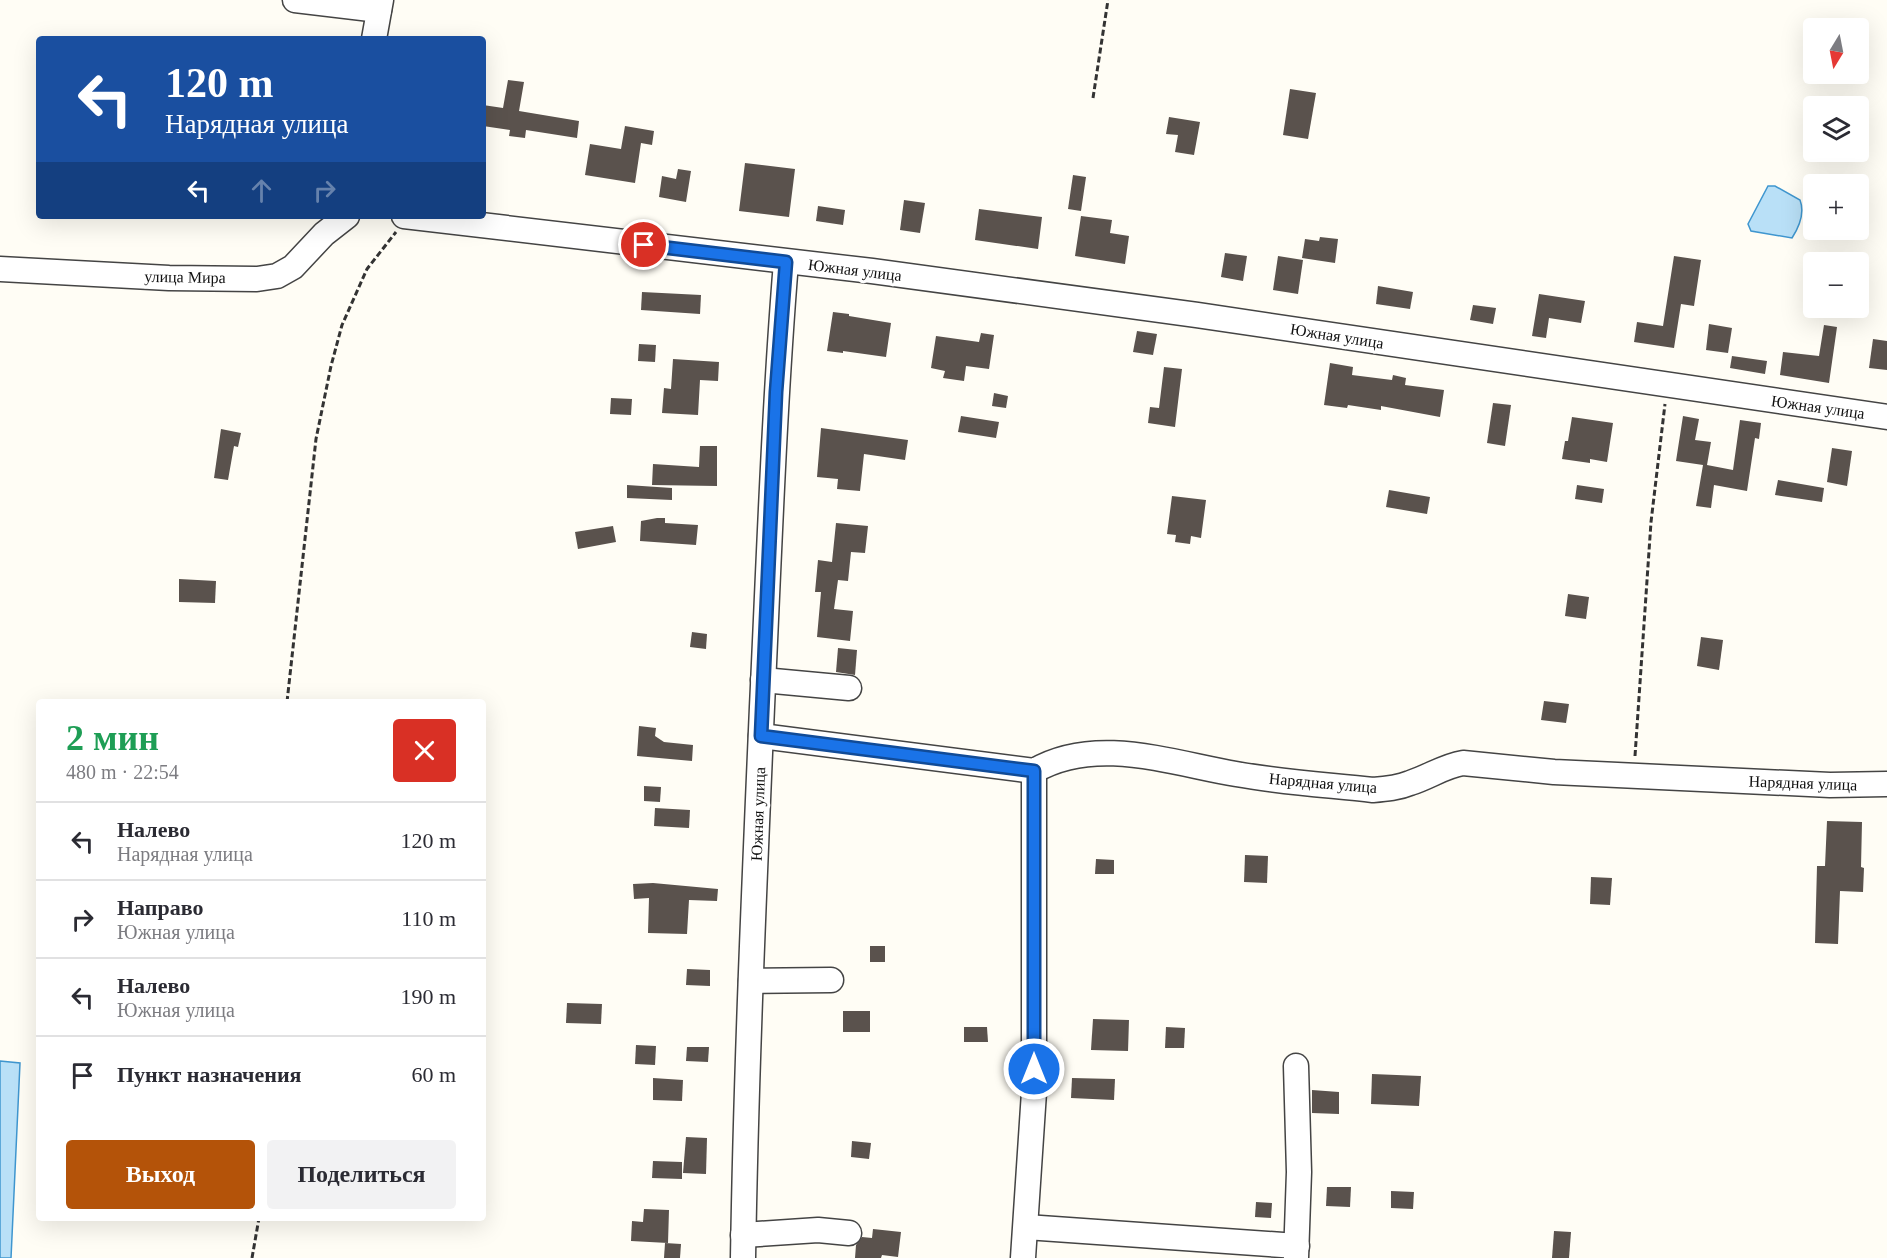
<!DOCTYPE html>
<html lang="ru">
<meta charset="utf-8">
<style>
:root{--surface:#fff;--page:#f2f2f3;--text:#2b2b33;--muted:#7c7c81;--line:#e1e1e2;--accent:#b45309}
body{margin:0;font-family:"Times New Roman",serif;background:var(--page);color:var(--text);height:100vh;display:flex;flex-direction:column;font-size:22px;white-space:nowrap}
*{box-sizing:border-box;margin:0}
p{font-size:20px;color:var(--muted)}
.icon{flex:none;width:33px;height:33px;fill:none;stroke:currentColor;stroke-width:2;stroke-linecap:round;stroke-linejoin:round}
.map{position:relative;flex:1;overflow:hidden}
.details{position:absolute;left:36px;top:699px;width:450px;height:522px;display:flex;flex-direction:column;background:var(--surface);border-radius:6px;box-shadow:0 6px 24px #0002}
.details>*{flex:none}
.top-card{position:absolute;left:36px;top:36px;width:450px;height:183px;border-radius:6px;box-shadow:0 6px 24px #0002;background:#1a4fa0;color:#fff;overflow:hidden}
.needle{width:39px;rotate:190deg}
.buttons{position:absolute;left:1803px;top:18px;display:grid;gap:12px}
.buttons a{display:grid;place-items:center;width:66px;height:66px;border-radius:6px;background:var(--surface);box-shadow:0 6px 24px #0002;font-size:30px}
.pin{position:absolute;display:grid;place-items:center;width:51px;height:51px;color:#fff;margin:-26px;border:3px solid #fff;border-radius:50%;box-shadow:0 2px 6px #0007}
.me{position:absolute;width:66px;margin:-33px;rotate:0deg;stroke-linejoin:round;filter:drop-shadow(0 0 4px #0008)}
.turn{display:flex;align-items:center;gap:21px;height:126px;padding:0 30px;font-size:27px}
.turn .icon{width:78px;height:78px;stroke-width:2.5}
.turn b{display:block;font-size:42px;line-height:51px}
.lanes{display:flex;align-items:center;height:57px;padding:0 30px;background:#0003;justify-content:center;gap:30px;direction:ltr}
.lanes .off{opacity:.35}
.round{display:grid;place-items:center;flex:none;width:63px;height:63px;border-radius:6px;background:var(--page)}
.head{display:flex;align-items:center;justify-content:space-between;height:102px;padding:0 30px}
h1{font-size:36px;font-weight:800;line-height:45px;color:#1e9e55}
.cta{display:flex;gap:12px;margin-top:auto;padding:12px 30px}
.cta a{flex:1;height:69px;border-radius:6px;background:var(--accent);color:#fff;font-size:24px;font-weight:800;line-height:69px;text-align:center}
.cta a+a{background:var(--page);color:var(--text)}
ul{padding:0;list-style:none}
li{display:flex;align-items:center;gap:18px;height:78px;padding:0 30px;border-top:2px solid var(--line)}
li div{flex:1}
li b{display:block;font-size:22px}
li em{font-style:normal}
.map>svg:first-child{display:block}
</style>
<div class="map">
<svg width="1887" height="1258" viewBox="0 0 1887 1258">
<rect width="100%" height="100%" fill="#fffdf5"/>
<g fill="#b9e0f7" stroke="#3f96cf" stroke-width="1.5">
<path d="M1768,186H1775L1800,200C1805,213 1799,227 1792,238L1751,231L1748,224Z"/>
<path d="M0,1061L20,1063L11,1258H0Z"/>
</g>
<g fill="#5a524d">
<path d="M508,80L524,82L519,111L579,121L577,138L526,130L525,138L509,136L510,130L483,126V105L503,108Z"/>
<path d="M1290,89L1316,93L1308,139L1283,135Z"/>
<path d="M1169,117L1200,122L1194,155L1175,152L1178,135L1166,134Z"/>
<path d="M625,126L654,131L652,145L641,143L635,183L585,175L590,144L621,149Z"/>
<path d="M745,163L795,169L789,217L739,211Z"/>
<path d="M678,169L691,171L686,202L659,197L662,176L676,179Z"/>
<path d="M1073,175L1086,177L1081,211L1068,209Z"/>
<path d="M904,200L925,203L920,233L900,230Z"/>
<path d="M818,206L845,210L843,225L816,221Z"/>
<path d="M979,209L1042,217L1038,249L975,240Z"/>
<path d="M1081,216L1112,220L1110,233L1129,236L1125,264L1075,256Z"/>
<path d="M1320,237L1338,239L1335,263L1302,258L1305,239L1319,241Z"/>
<path d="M1225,253L1247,256L1243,281L1221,277Z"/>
<path d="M1278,256L1303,260L1298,294L1273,290Z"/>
<path d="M1674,256L1701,260L1694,306L1681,304L1674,348L1634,342L1637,322L1663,326Z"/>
<path d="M1378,286L1413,292L1410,309L1376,304Z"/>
<path d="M642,292L701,295L700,314L641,310Z"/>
<path d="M1539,294L1585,301L1581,323L1549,318L1546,338L1532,336Z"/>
<path d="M1473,305L1496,308L1493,324L1470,320Z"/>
<path d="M833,312L849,314V316L891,323L886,357L843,351V353L827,351Z"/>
<path d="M1709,324L1732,328L1728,353L1706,350Z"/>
<path d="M1824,325L1837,327L1829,383L1780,375L1783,352L1819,356Z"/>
<path d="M1137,331L1157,334L1153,355L1133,352Z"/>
<path d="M981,333L994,335L989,369L966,366L964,381L943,378L945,371L931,368L936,336L979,342Z"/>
<path d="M1873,339L1887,341V370L1869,368Z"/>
<path d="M639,344L656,345L655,362L638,361Z"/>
<path d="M1732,356L1767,361L1765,374L1730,368Z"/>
<path d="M673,359L719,362L718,381L700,380L698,415L662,413L664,388L671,389Z"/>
<path d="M1330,363L1353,367L1352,375L1392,380L1393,375L1406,378L1405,385L1444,390L1440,417L1381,406V410L1348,405L1347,408L1324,405Z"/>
<path d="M1164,367L1182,369L1175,427L1148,423L1150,407L1159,408Z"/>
<path d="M994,393L1008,396L1006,408L992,406Z"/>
<path d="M611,398L632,399L631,415L610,414Z"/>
<path d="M1493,403L1511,405L1505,446L1487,443Z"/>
<path d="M961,416L999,422L996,438L958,432Z"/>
<path d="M1683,416L1699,419L1695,440L1711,442L1707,465L1733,470L1740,420L1761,423L1759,439L1755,438L1747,491L1714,485L1711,508L1696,506L1703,465L1676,461Z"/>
<path d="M1572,417L1613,423L1607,462L1590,459V463L1562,459L1565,441H1568Z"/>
<path d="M821,428L908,440L905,460L864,454L860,491L837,489L838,479L817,477Z"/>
<path d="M221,429L241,433L238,447L234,446L228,480L214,478Z"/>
<path d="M700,446H717V486L652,485L653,464L699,467Z"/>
<path d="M1832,448L1852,451L1847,486L1827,482Z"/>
<path d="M1778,480L1824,488L1822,502L1775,495Z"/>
<path d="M627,485L672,488V500L627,498Z"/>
<path d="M1577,485L1604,489L1602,503L1575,499Z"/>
<path d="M1389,490L1430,497L1427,514L1386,507Z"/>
<path d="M1172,496L1206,500L1201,538L1191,536L1190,544L1175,542L1176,535L1167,534Z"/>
<path d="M657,518H665V523L698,525L696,545L640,541L641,521Z"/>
<path d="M836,523L868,526L865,553L851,552L848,581L838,580L834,609L853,611L850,641L817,637L821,592H815L818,560L832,562Z"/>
<path d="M613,526L616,542L578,549L575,532Z"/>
<path d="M179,579L216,581L215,603L179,602Z"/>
<path d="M1568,594L1589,597L1586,619L1565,616Z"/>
<path d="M692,632L707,634L706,649L690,647Z"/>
<path d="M1701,637L1723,640L1719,670L1697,666Z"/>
<path d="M838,648L857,650L855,675L836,672Z"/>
<path d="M1544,701L1569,704L1566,723L1541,720Z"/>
<path d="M639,726L656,728L655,736L664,742L693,745L692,761L637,756Z"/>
<path d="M644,786L661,787L660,802L644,801Z"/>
<path d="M655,808L690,810L689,828L654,826Z"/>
<path d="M1827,821L1862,822L1861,867L1864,868L1863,892L1840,891L1838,944L1815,943L1817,866H1825Z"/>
<path d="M1245,855L1268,856L1267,883L1244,882Z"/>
<path d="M1096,859L1114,860V874H1095Z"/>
<path d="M1591,877L1612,878L1610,905L1590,904Z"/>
<path d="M653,883L718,889L717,901L689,900L687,934L648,933L649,898L634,899L633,884Z"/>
<rect x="870" y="946" width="15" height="16"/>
<path d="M687,969L710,970V986L686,985Z"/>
<path d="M567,1003L602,1004L601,1024L566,1023Z"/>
<rect x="843" y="1011" width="27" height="21"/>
<path d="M1093,1019L1129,1020L1128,1051L1091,1050Z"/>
<path d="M964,1027H987L988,1042H964Z"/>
<path d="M1166,1027L1185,1028L1184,1048H1165Z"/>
<path d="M636,1045L656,1046L655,1065L635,1064Z"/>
<path d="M687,1047H709L708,1062L686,1061Z"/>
<path d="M1372,1074L1421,1076L1419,1106L1371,1104Z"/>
<path d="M653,1078L683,1080L682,1101L653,1100Z"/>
<path d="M1072,1078L1115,1079L1114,1100L1071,1098Z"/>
<path d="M1312,1090L1339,1092V1114L1312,1113Z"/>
<path d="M686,1137L707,1138L706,1174L683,1173Z"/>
<path d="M852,1141L871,1143L869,1159L851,1157Z"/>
<path d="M653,1161L682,1162V1179L652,1178Z"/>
<path d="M1327,1187H1351L1350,1207L1326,1206Z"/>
<path d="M1391,1191L1414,1192L1413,1209L1391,1208Z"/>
<path d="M1256,1202L1272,1203L1271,1218L1255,1217Z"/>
<path d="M644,1209L669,1210L668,1243L631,1241L632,1221L643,1222Z"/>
<path d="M873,1229L901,1232L898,1257L882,1255L881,1258H855L856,1245L862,1237L872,1238Z"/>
<path d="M1554,1231L1571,1232L1569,1258H1552Z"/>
<path d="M665,1243L681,1244L680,1258H664Z"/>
</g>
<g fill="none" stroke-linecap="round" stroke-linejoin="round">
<defs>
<g id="minor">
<path d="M295,0L379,10"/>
<path d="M374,39L381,0"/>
<path d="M404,216L872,271L1197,315L1887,417"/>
<path d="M0,269L169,278L257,279L277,276L293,267L324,234L347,216"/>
<path d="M763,680L849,688"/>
<path d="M761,736L1034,771C1096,735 1171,763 1236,774C1281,782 1328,785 1373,790C1386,789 1398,788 1410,783C1429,777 1444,766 1463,763L1554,772L1830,785L1887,784"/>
<path d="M751,981L831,980"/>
<path d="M1296,1066L1299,1172L1296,1258"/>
<path d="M1026,1227L1297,1246"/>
<path d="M743,1235L818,1230L849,1233"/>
<path d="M743,1258C746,1074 754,891 762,707C769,559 774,410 786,262"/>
<path d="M1023,1258L1034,1092V771"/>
</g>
</defs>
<use href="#minor" stroke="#444" stroke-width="27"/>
<g stroke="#333" stroke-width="3" stroke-dasharray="6 3" stroke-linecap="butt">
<path d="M1093,98L1108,0"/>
<path d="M287,702L316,439L331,366L342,325L367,269L396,232"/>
<path d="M1635,756L1651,522L1665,404"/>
<path d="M252,1258L259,1218"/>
</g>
<use href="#minor" stroke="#fff" stroke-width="24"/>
</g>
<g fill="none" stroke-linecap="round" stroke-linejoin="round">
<defs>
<path id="route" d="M644,245L786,262L776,392L761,736L1034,771V1069"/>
</defs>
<use href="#route" stroke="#114b97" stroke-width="15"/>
<use href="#route" stroke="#1a73e8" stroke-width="10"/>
</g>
<g text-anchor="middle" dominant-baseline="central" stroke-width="6" stroke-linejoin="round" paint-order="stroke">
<g font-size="16" fill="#111" stroke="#fff">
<text transform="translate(855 270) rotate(7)">Южная улица</text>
<text transform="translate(185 277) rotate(1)">улица Мира</text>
<text transform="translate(1337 336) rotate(9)">Южная улица</text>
<text transform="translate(1818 407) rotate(8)">Южная улица</text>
<text transform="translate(1323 783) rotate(5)">Нарядная улица</text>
<text transform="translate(1803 783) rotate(2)">Нарядная улица</text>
<text transform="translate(758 814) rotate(-88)">Южная улица</text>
</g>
</g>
</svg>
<div class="buttons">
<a><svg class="needle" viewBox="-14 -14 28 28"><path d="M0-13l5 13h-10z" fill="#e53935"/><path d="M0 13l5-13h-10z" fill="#7c7c81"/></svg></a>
<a><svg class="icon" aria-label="layers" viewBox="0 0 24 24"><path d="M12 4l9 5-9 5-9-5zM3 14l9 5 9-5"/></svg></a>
<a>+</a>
<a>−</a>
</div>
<div class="pin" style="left:644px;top:245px;background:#d93025"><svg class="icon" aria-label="arrive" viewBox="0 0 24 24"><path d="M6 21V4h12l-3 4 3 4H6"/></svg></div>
<svg class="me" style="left:1034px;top:1069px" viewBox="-20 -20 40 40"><circle r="17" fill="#1a73e8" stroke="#fff" stroke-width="3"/><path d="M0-11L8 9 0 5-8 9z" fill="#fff"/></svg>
<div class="top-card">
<div class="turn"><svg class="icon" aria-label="left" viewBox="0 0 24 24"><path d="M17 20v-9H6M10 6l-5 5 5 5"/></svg><div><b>120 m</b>Нарядная улица</div></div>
<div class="lanes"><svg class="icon" aria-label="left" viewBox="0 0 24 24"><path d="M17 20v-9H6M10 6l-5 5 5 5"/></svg><svg class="icon off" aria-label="ahead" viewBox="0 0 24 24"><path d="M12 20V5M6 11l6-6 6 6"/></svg><svg class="icon off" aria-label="right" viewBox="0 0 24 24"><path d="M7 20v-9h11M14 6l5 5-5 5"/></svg></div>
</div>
<section class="details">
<div class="head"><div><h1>2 мин</h1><p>480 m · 22:54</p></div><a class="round" style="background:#d93025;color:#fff"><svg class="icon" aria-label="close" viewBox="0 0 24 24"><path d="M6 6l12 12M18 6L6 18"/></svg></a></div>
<ul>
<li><svg class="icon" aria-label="left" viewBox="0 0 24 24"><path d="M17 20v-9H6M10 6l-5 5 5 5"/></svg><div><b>Налево</b><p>Нарядная улица</p></div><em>120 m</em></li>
<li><svg class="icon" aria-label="right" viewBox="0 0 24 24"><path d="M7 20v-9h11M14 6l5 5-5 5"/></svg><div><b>Направо</b><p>Южная улица</p></div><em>110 m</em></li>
<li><svg class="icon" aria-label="left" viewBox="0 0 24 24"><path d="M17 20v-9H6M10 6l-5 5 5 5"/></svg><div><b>Налево</b><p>Южная улица</p></div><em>190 m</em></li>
<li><svg class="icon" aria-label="arrive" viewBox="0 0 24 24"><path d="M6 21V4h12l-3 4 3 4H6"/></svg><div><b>Пункт назначения</b></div><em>60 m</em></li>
</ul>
<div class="cta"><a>Выход</a><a>Поделиться</a></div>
</section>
</div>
